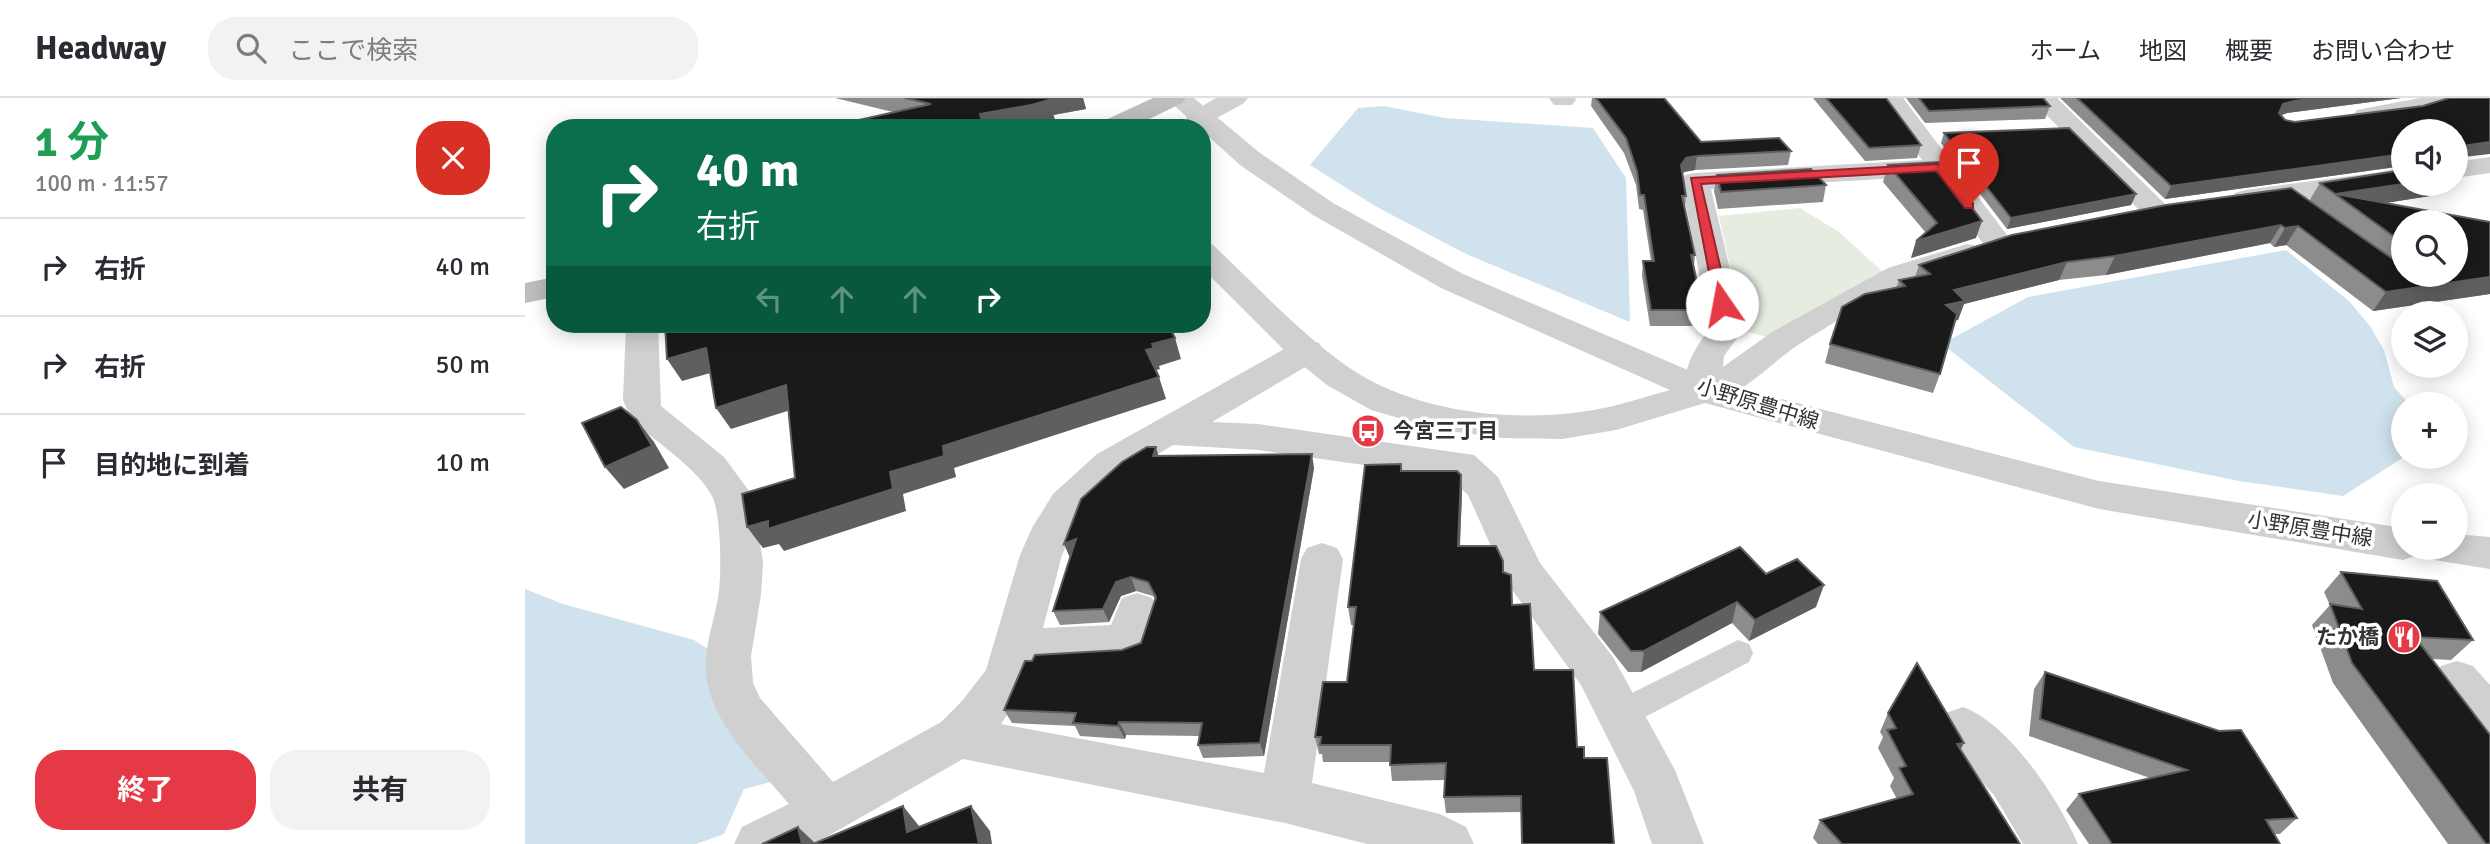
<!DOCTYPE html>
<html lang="ja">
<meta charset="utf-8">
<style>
:root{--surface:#fff;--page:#f2f2f3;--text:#2b2b33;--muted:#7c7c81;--line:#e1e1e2;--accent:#e63946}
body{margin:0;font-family:Signika,"Noto Sans JP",sans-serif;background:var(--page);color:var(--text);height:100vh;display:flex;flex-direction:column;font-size:26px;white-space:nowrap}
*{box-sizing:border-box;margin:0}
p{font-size:23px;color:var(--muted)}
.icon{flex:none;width:38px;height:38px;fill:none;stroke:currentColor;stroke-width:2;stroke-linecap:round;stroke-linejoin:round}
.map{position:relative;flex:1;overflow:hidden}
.details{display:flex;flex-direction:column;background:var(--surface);width:525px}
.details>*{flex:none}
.hud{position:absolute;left:21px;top:21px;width:665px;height:214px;border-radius:28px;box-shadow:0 4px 18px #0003;background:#0b6e4f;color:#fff;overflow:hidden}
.buttons{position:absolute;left:1866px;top:21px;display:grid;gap:14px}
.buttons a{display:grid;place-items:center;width:77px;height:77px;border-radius:50%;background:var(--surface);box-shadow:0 4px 18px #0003;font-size:35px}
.pin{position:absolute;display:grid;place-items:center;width:60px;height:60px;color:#fff;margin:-72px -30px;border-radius:50% 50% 50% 0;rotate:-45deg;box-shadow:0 0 7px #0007}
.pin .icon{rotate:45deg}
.me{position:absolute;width:77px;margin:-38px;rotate:348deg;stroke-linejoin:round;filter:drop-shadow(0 0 5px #0008)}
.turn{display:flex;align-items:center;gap:24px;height:147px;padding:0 35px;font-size:32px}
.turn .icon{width:91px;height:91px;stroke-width:2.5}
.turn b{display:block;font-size:49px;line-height:60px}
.lanes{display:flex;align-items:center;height:66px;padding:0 35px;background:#0003;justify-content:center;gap:35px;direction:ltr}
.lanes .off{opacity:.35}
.round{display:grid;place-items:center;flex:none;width:74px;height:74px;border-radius:28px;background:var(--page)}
.head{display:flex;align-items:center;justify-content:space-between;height:119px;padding:0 35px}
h1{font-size:42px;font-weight:700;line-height:52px;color:#1e9e55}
.button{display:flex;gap:14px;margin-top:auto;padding:14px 35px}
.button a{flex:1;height:80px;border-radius:28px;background:var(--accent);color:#fff;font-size:28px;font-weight:700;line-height:80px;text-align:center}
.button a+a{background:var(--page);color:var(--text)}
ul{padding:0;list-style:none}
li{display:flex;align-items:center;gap:21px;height:98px;padding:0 35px;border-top:2px solid var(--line)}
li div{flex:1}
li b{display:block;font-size:26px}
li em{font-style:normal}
header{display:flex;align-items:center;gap:42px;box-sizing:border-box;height:98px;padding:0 35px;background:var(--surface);border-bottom:2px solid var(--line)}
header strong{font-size:33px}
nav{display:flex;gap:38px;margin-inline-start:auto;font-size:24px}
.search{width:490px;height:63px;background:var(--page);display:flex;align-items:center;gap:18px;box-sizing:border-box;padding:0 24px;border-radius:28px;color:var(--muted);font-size:26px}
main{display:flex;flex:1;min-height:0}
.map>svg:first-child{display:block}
</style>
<header>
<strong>Headway</strong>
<div class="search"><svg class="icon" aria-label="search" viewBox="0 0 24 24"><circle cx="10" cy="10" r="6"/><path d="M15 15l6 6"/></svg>ここで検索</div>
<nav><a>ホーム</a><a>地図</a><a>概要</a><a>お問い合わせ</a></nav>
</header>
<main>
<section class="details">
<div class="head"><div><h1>1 分</h1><p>100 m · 11:57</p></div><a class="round" style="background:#d93025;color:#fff"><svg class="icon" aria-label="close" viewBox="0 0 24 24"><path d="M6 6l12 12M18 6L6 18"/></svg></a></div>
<ul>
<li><svg class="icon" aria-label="right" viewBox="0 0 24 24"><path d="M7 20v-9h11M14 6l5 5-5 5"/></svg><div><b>右折</b></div><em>40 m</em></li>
<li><svg class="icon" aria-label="right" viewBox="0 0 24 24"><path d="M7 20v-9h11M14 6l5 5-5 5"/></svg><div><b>右折</b></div><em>50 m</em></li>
<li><svg class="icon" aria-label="arrive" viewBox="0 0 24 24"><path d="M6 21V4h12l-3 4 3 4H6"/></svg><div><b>目的地に到着</b></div><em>10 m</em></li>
</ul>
<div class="button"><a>終了</a><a>共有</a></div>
</section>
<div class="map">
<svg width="1965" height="746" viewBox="0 0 1965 746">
<rect width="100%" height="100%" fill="#fff"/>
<path fill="#e6ecdf" d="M1275,110L1314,134L1358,174L1243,239L1219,233L1194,118Z"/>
<g fill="#cfe2ee">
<path d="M859,8L920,20L1068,30L1101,80L1105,224L941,156L850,108L785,67L833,10Z"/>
<path d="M1761,152L1824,203L1845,228L1859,252L1869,289L1884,306H1878L1879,359L1818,398L1714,383L1549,349L1417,246L1503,199Z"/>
<path d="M0,491L38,506L169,542L188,554L254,682L219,691L199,736L171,746H0Z"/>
</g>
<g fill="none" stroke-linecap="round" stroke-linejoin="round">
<path fill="#d0d0d0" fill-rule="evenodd" d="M1213,542L1224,546L1228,555L1224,564L1105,627L1094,631L1083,627L1078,617L1083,607Z"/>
<g fill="#d0d0d0" fill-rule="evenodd">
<path d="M691,0H723L719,5L683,25H665L661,20L665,15Z"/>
<path d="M1024,0H1050L1051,2L1047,7H1029Z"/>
<path d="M1352,0H1378L1488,145L1484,151L1473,154L1462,151L1409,78L1186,91L1219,230L1199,258L1198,269L1247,234L1363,170L1442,146L1453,148L1457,155L1453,162C1431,169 1407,174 1386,183C1351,198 1305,227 1273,247C1242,267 1207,312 1166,301C1151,277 1171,249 1185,230L1156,83L1160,77L1170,75L1397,62Z"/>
<path d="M1505,0H1532L1642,108L1647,114L1642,120L1632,123L1622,120Z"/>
<path d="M1895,0H1933L1929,5C1901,15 1862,30 1832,22L1828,17L1832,12Z"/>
<path d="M1965,59V75L1930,80V64Z"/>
<path d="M1878,71V86H1885L1720,110L1710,107L1706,101L1710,95L1720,92Z"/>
<path d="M101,226H133L136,308L199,359L227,397L238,464L236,497L226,558L228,585L235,600L308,684L416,624L437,603L461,572L495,457L507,430L528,396L572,356L770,245L782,242L794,245L799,253L794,261L687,324L733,326L949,357L973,379L1015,465L1088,559L1150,672L1179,746H1127L1109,693L1056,587L983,486L943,397L924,379L733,352L648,347L600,376L556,416L537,457L518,530L586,527L597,500L612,495L627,500L634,512L619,558L603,563L508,568L498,594L476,626L739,675L776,461L782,450L797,445L812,450L818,461L787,685L915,716L941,729L949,746H842L760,725L438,661L289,746H209L217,729L264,706C235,671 191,631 182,584C177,556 188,527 193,500C197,478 196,420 188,400C176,373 129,342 107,323L98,302Z"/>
<path d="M1932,563L1948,568L1965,587V641C1940,632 1921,606 1909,582L1916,568Z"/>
<path d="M1438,609C1485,626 1533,701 1553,746H1498L1469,697L1421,645L1414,630L1421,615Z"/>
</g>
<g fill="#d0d0d0" fill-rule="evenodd">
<path d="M641,0H669L735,55L808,105L938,176L1191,284L1574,383L1878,430V450H1896L1893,457L1878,462L1574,411L1180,305L1091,332L1037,341L978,340L915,332L846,312L802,287L761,254L677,170V144L688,147C733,189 775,236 826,271C891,314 986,325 1062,313C1090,309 1117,300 1145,292L916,190L788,117L715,67Z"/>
<path d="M1930,436L1965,439V471L1903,461L1898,450H1930Z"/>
</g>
<g fill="#bdbdbd" fill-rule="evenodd">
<path d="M628,0H661L657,5L606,30H572L576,24Z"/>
<path d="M30,179V199L0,205V185Z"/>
</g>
</g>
<g fill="#8c8c8c" fill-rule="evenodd">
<path d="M310,0H558L561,11L528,17L530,22L495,30H298L368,14Z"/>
<path d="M1067,0H1139L1176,44L1266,53L1263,67L1170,72L1159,74L1157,77L1161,98L1160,110L1170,157L1169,168L1178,212L1176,228H1125L1117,178L1118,163H1126L1118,112L1114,111L1111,87L1099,55L1066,8Z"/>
<path d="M1288,0H1361L1396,47L1392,60L1340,63Z"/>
<path d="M1381,0H1518L1525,8L1520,21L1400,25Z"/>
<path d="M1535,0H1876L1762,15L1756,17L1760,22L1770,24L1878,33V68L1640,101Z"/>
<path d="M1419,35L1611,96L1606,107L1482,131L1416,45Z"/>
<path d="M1363,67L1451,140L1386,160L1401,135L1358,84Z"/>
<path d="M1192,77L1301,87L1298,104L1193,111L1189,93Z"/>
<path d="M1795,85L1905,98L1860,105L1965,124V197V196L1848,213L1761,147L1749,149L1745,145L1581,177L1534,182L1439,206L1433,222H1431L1415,276L1408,295L1300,265L1305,246L1371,190L1374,182L1390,179L1394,167L1784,103ZM1878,124L1930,177H1878Z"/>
<path d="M634,358L789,370L739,658L678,660L673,647L675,638L601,637L600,641L555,638L550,628L487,625L479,612L507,563L597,552L616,545L630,502L628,498L611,493L596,498L584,524L535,527L528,513Z"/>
<path d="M876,366L877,373L936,377L937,395L935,448L978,474L987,507L1005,506L996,714L921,715L919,699L920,682L867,683L865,664H798L797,656H794L790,639L822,584L829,527H826L823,509Z"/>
<path d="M1816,474L1948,542L1926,562L1907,561L1965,746H1923L1808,585L1787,527L1805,507L1799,494Z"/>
<path d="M1241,476L1291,509L1224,543L1207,525L1116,574H1103L1073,536L1075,514Z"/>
<path d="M1520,574L1772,720L1755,736H1750L1755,746H1564L1541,712L1554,696L1625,680L1504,638L1509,591Z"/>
<path d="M1363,615L1439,645L1435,652L1495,746H1293L1288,740L1295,722L1372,701L1365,688L1369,680L1353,650L1358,639L1355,634Z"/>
</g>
<g fill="#5f5f5f">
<path d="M523,0H558L561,11L528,17Z"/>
<path d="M1793,0H1876L1762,15L1752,19L1758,6L1769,3Z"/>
<path d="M524,2L530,22L495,30H454L455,16Z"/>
<path d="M1965,44V56L1930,60V49Z"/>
<path d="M1878,56V68L1640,101L1646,88Z"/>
<path d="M1172,58L1170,72L1159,74L1154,82L1156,67L1161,60Z"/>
<path d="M1878,86H1913L1905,98L1829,110L1811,96Z"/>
<path d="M1611,96L1606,107L1482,131L1486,120Z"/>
<path d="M1457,123L1451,140L1386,160L1391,143Z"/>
<path d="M1756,127L1745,145L1581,177L1590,158Z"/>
<path d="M1773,128L1761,147L1749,149L1760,130Z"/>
<path d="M1542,164L1534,182L1439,206L1433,222L1415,226L1421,207L1429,192Z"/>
<path d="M1965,179V196L1848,213L1861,194Z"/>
<path d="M650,240L656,261L634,268L635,271L628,273L621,252L627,246Z"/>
<path d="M181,250L196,272L157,283L142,261Z"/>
<path d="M634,279L641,301L429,370L431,379L378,396L381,413L259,453L254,446L238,450L222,429L243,423L365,374L418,348Z"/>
<path d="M261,287L275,309L206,331L191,310Z"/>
<path d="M112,322L129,344L144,370L99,391L80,369Z"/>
<path d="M631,349L635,363L628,358Z"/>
<path d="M787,356L789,370L739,658L735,645Z"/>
<path d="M936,377L937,395L934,466L933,448Z"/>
<path d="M551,441L545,460L539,446Z"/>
<path d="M606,479L611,493L596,498L584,524L578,511L591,484Z"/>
<path d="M1299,487L1291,509L1224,543L1230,522Z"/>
<path d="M1212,504L1207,525L1116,574L1119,553Z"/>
<path d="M594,624L601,637L600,641L593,628Z"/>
<path d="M1439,645L1429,663L1432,646Z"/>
<path d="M378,708L398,733L382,734Z"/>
<path d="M446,708L465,733L467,746H454Z"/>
<path d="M273,729L291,746H277Z"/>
</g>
<g fill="#1a1a1a" stroke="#5f5f5f" stroke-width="2">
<path d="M380,0H523L524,2L506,7L455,16L459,29L454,30H298L406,6Z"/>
<path d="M1071,0H1139L1176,44L1254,40L1266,53L1172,58L1161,60L1156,67L1161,98H1157L1170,157H1166L1178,212H1126L1118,163H1129L1119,97H1115L1112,73L1101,40Z"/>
<path d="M1301,0H1361L1396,47L1344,50Z"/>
<path d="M1394,0H1518L1525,8L1404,13Z"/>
<path d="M1552,0H1793L1769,3L1758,6L1754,15L1760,22L1770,24L1898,8L1924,0H1965V44L1930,49V33H1878V56L1646,88Z"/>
<path d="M1544,30L1611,96L1486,120L1419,35Z"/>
<path d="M1413,64L1457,123L1391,143L1412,125L1363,67Z"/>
<path d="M1286,71L1301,87L1196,94L1192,77Z"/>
<path d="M1878,72V86L1811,96L1965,124V179L1861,194L1773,128L1760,130L1756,127L1590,158L1542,164L1429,192L1440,203L1421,207L1432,216L1415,276L1305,246L1317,209L1340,196L1380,188L1374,182L1405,176L1394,167L1487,137L1641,107L1766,90L1878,168V177H1890L1896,181L1914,182L1917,177H1930V124H1878V145L1795,85Z"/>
<path d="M140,226H643L650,240L627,246L629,250L621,252L634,279L418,348L419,358L365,374L368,391L243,431V423L222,429L217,396L270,380L261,287L191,310L181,250L142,261Z"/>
<path d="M96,309L112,322L127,348L80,369L57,325Z"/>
<path d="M622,349H631L628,358L787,356L735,645L673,647L677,625L594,624L593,628L548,625L551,615L479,612L500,563H507L510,557L597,552L616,545L631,499L623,484L606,479L591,484L578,511L528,513L551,441L539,446L556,401L597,364Z"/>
<path d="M876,366V373H932L936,377L933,448H971L978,463V474L986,477L987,507L1005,506L1009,572H1048L1052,649H1059V660H1082L1089,746H997L996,698L919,699L921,665L865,667L866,647H795L796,639H790L798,584H822L831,509H823L840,367Z"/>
<path d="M1215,449L1241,476L1272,461L1299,487L1230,522L1212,504L1119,553H1106L1075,514Z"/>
<path d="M1816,474L1912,483L1948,542L1890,539L1965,637V746H1961L1827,565L1805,506L1837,511Z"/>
<path d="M1392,565L1439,645L1432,646L1495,746H1317L1295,722L1388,696L1374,670L1381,668L1362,632L1371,630L1363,615Z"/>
<path d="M1520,574L1694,633L1716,632L1772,720L1741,722L1755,746H1587L1554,696L1662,672L1515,621Z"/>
<path d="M378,708L382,734L446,708L454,746H288Z"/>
<path d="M273,729L277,746H237Z"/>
</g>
<path fill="#e63946" stroke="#96252e" stroke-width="2" d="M1414,66L1448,105V110H1440L1411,73L1176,86L1204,206L1197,210L1190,206L1166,80Z"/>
<defs>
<symbol id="bus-disc" viewBox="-11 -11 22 22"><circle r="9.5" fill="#e63946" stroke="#fff"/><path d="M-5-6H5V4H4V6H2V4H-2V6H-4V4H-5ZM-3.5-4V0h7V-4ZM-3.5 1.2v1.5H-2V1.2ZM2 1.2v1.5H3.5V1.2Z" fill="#fff"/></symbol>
<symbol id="restaurant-disc" viewBox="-11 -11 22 22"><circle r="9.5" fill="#e63946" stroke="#fff"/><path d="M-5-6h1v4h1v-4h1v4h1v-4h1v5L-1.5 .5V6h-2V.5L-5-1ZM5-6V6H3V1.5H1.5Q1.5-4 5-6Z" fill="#fff"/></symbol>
</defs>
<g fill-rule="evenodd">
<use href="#bus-disc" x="824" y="314" width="38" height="38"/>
<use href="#restaurant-disc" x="1860" y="520" width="38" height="38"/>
</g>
<g text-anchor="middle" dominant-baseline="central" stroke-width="7" stroke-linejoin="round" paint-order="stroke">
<g font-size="21" fill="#333" stroke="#fff">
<text transform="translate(1233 306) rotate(17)">小野原豊中線</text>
<text transform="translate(1785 431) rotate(9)">小野原豊中線</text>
</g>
<g font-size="21" font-weight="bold" fill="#333" stroke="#fff" text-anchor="start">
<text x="868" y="333">今宮三丁目</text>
<text x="1854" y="539" text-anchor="end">たか橋</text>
</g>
</g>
</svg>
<div class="buttons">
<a><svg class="icon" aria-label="sound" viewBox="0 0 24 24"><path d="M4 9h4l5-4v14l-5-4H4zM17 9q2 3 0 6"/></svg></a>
<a><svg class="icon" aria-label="search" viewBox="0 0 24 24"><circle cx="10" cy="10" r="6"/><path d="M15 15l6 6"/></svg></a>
<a><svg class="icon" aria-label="layers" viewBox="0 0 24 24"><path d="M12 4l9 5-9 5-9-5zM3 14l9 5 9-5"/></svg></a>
<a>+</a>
<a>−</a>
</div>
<div class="pin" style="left:1444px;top:107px;background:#d93025"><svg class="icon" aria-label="arrive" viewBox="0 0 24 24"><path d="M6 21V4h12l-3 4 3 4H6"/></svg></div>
<svg class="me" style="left:1197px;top:206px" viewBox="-20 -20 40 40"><circle r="19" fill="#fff"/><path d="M0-13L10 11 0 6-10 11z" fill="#e63946"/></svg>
<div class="hud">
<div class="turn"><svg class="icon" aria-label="right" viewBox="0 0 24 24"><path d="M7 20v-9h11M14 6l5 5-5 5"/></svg><div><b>40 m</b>右折</div></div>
<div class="lanes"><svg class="icon off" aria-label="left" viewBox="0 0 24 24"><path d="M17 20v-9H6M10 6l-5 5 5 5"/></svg><svg class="icon off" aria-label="ahead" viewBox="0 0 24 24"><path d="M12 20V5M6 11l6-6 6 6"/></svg><svg class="icon off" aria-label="ahead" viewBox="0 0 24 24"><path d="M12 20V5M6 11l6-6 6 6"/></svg><svg class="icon" aria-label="right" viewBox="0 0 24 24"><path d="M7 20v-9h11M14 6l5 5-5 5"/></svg></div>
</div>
</div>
</main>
